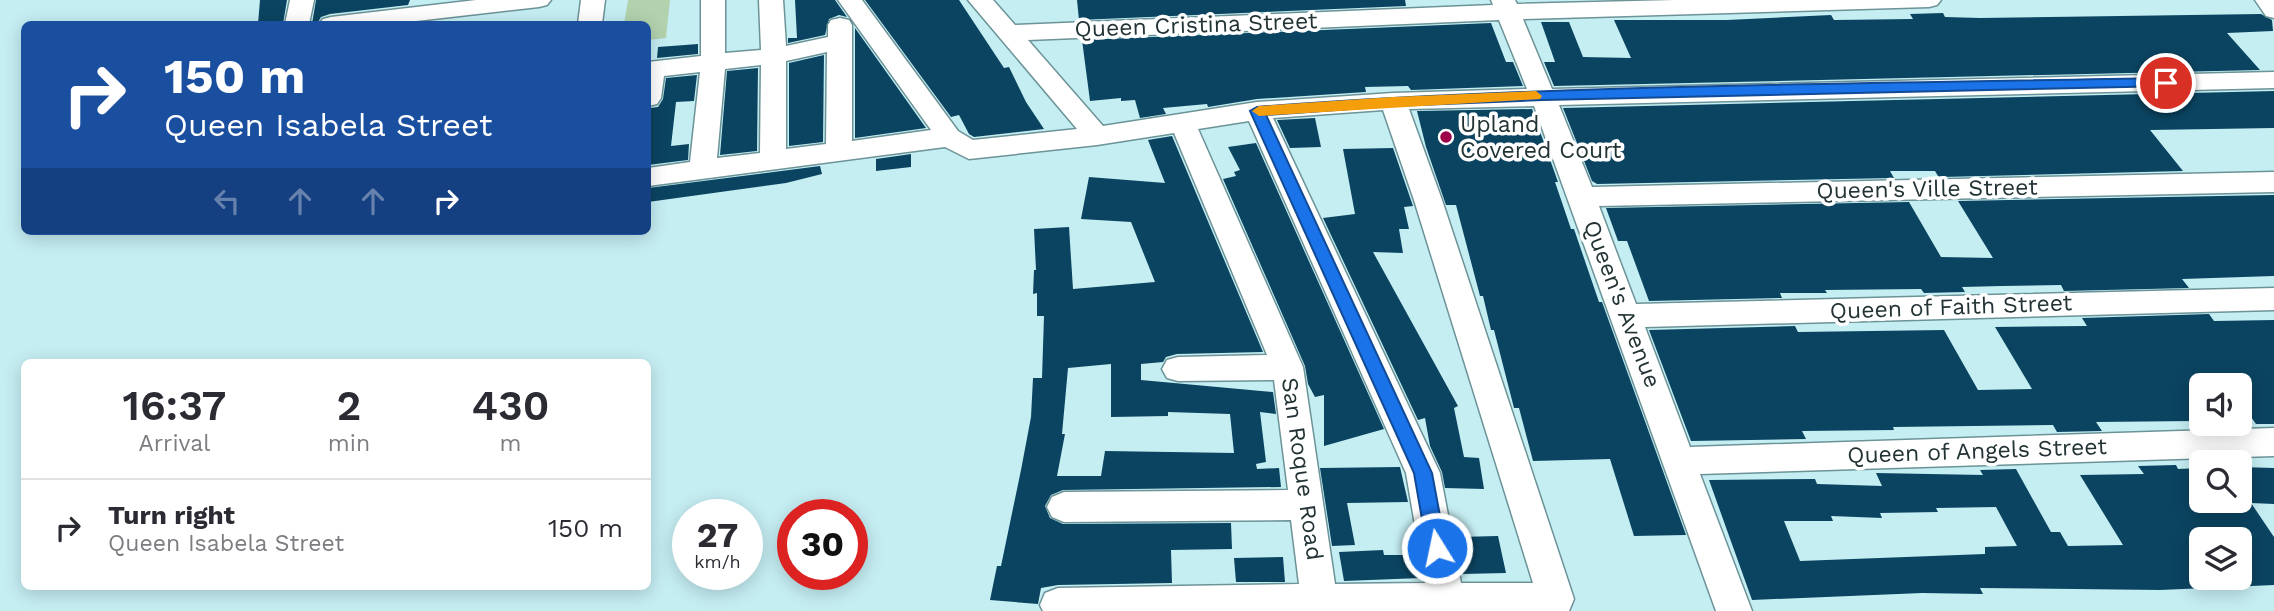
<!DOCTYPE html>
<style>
:root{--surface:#fff;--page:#f7f7f7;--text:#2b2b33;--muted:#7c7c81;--line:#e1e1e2}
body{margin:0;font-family:"Work Sans",sans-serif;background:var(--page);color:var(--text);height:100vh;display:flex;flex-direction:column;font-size:26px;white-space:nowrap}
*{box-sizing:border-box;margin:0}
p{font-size:23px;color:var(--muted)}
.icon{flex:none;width:38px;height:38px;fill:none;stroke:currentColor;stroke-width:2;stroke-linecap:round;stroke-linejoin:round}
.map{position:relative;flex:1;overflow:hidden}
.sheet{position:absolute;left:21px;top:359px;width:630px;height:231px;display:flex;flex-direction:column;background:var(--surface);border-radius:10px;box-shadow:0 4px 18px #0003}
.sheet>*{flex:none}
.banner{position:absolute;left:21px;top:21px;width:630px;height:214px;border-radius:10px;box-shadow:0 4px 18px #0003;background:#1a4fa0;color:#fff;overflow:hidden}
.controls{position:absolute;left:2189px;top:373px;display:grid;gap:14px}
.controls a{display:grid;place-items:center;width:63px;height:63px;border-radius:10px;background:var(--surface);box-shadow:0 4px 18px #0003;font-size:35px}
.speed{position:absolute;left:672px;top:499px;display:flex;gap:14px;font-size:35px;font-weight:700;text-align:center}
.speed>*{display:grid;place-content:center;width:91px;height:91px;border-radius:50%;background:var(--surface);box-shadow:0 4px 18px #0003;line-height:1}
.speed small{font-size:18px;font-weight:400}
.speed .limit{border:10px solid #d22;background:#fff;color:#111}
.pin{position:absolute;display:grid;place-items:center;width:60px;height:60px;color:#fff;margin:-30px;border:4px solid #fff;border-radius:50%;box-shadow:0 2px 7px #0007}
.me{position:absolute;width:77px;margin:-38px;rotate:350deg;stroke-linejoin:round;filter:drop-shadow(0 0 5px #0008)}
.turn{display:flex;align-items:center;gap:24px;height:147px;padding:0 28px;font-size:32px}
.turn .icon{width:91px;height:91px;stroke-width:2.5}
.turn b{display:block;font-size:49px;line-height:60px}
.lanes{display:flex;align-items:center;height:66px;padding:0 28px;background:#0003;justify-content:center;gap:35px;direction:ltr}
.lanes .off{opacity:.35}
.eta{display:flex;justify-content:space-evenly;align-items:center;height:119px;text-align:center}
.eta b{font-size:42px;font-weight:600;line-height:49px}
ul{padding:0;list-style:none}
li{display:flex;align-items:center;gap:21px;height:98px;padding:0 28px;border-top:2px solid var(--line)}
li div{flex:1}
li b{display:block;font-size:26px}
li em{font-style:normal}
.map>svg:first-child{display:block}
</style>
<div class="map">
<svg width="2274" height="611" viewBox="0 0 2274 611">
<rect width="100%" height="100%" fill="#c5eef3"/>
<path fill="#b2d2ae" d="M628,0H670L666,38L648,40V24H624Z"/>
<g fill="#0b4461" fill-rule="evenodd">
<path d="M260,0H287L283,24H258Z"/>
<path d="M316,0H410L408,5L330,14L321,17L317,24H312Z"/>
<path d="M795,0H835L847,17L839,15L829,19L825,35L788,43V38H797Z"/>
<path d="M865,0H959L1004,68L1009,67L1026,102L1044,129L974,137L969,134L959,115L951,117Z"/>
<path d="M1077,0H1405L1406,6L1079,20Z"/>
<path d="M1943,13L1945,17L1980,18L2261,14L2272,20L2273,31L2227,33L2260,70L1554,86L1544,62H1555L1554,59L1541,22H1569L1583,57L1631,58L1614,20H1727L1831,15L1834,20L1913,19L1910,14Z"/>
<path d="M1491,23L1506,62H1513L1523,86L1411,90L1408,86L1365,87L1366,92L1257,99L1208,107L1207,104L1163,108L1166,114L1140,118L1135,100L1121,101V98L1090,101L1082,40Z"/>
<path d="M855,28L926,128L855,138Z"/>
<path d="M698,44V54L657,58L658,47Z"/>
<path d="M824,55L823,142L789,146V63Z"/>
<path d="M758,68L757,151L720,155L727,71Z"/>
<path d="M697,75L694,101L676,102L671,146L689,144L688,160L648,165L650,108L658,107L663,99L666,78Z"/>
<path d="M2274,91V128L2150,130L2183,171L1942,177L1938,176L1935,171H1890L1894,178L1597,184L1592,181L1563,108Z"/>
<path d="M1532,109L1558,182H1555L1571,229H1574L1599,302H1602L1686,535L1634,536L1610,459L1533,461L1519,408H1514L1494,330H1491L1483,296H1480L1456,205H1446L1426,147L1417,111Z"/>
<path d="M1315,118L1321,147L1290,148L1277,120Z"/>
<path d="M1172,136L1263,352L1177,354L1166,357L1163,362L1141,364V380L1273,392L1276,414L1260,412L1266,462L1256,464L1257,469L1279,468L1281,487L1063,490L1051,495L1045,506L1050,518L1063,524L1231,523L1232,549L1171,550L1172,583L1058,585L1041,588L1038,604L990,600L997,566H1001L1021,470L1031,417L1033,378H1042L1044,316H1037V293L1033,294L1034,270H1036L1034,229L1069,227L1073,289L1155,282L1131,222L1081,219L1089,177L1165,183L1148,140ZM1111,364V417L1168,416V412L1230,414L1234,453L1105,451L1101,476H1057L1065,434H1062L1068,368Z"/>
<path d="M1256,143L1384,429L1324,446V395L1315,397L1308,384L1305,366L1223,179L1236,176L1234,172L1240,170L1228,147Z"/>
<path d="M1393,148L1413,206L1404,207L1409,229H1399L1403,253L1373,252L1458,406L1454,408L1464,457L1479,458L1484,489L1445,488L1442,472L1430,446L1425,418L1418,420L1323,218L1355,214L1343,149Z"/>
<path d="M911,154V167L876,171V159Z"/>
<path d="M820,166L822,174L786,183L648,202V188Z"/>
<path d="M2274,195V276L2182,279L2189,288L2064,291L2061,285L2002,286L1962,287L1965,292L1924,293L1921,289L1825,290L1827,293H1780L1782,298L1649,301L1627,241H1618L1606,208L1909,202L1941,257L1993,258L1958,201Z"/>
<path d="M2209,314L2214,321L2274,320V424H2256L2251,417H2240V385H2202V418H2193L2195,421L2096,422L2102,431L2057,432L2053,425L1893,427L1894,430L1802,431L1806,439L1691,441L1649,330L1795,326L1798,332L1944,330L1978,390L2032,389L1995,327L2087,326L2082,318Z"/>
<path d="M2176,465L2178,469L2202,468V500H2240V467L2274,468V504L2251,503L2274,537V585L2160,590L1980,588L1983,594L1922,593L1752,600L1709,480L1815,479L1817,484L1882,486L1876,473L1983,475L1980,470L2016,469L2051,532H2060L2068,546L2123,545L2080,475L2144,474L2138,466ZM1996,507L2017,546L1985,547V554L1800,561L1784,521H1833L1831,516L1882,518L1880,513L1938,512L1936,508ZM2202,539H2240V578H2202Z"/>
<path d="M1400,467L1408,502L1347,503L1355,545L1332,546L1320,468Z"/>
<path d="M1498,536L1506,573L1462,574L1459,556H1462L1458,537Z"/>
<path d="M1383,550L1384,555H1418L1421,578L1344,581L1339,552Z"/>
<path d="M1283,557L1285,582H1236L1234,558Z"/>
</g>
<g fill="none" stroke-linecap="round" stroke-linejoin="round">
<defs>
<g id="street">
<path d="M290,0H314L309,24H285Z"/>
<path d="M476,0H551L547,5L539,7L390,24H319L323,19L331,17Z"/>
<path d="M581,0H605L602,24H578Z"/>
<path d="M701,0H725V53L761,50L759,0H783L786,46L828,37V25L831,20L840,18L849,20L852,25V141L931,130L838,0H862L958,131L973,140L1077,129L968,0H993L1015,25L1493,5L1491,0H1515L1517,4L1675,0H1941L1937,5L1929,7L1523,19L1552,89L2274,72V88L1559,105L1592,187L2274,172V192L1599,206L1636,304L2274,288V310L1645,327L1690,447L2274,428V456L1700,474L1752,611H1716L1534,106L1409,109L1442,200L1574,599L1569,611H1043L1040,605L1045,593L1058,588L1299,584L1291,520L1064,522L1052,517L1047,507L1052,497L1064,492L1288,490L1274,380L1178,381L1167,378L1162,369L1167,360L1178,357L1267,355L1174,133L1097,145L969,159L945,147L648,186V168L690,162L700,72L664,76L661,98L657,104L648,106V62L701,56ZM1499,20L1527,89L1393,93L1257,102L1103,126L1028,40ZM827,52L826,144L786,149V61ZM761,65L760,153L717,158L725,69ZM1383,110L1414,200L1533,583H1461L1440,473L1273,118ZM1249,121L1406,473L1425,583L1335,584L1303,367L1198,129Z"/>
<path d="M2255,0H2274V18L2266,16Z"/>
</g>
</defs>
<use href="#street" stroke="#6c9397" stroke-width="3"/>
<use href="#street" fill="#fff" fill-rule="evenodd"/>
</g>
<path fill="#1a73e8" stroke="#114b97" stroke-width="2" d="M2166,78L2173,83L2171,86L1543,100L1393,106L1266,115L1432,473L1446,548L1443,554L1437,557L1430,554L1427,548L1414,473L1250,111L1257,107C1559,84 1863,84 2166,78Z"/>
<path fill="#f59e0b" d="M1536,91L1542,96L1540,99L1259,116L1252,111L1259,106L1393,97Z"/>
<circle fill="#9e0349" stroke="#fff" stroke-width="2.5" cx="1446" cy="137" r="7"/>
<g text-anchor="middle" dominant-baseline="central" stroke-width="7" stroke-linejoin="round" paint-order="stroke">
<g font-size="23" fill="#233335" stroke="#fff">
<text transform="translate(1196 25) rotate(-2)">Queen Cristina Street</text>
<text transform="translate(1927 189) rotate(-1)">Queen's Ville Street</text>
<text transform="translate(1622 304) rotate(69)">Queen's Avenue</text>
<text transform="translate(1951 307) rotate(-2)">Queen of Faith Street</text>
<text transform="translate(1977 451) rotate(-2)">Queen of Angels Street</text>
<text transform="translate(1302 469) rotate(82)">San Roque Road</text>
</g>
<g font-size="23" fill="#233335" stroke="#fff" text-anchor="start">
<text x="1460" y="124">Upland<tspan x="1460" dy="26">Covered Court</tspan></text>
</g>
</g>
</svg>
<div class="controls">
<a><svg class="icon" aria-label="sound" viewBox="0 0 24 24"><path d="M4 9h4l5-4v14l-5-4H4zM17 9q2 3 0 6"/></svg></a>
<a><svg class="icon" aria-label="search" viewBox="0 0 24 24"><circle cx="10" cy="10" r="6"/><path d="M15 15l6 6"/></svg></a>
<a><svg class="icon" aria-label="layers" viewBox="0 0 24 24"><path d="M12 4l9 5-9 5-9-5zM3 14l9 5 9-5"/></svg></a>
</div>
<div class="speed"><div>27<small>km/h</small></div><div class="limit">30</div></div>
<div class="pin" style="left:2166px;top:83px;background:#d93025"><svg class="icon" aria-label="arrive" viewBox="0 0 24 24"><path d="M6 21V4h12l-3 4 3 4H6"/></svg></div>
<svg class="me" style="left:1437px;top:548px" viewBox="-20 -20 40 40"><circle r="17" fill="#1a73e8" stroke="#fff" stroke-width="3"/><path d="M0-11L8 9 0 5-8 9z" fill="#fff"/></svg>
<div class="banner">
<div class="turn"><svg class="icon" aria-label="right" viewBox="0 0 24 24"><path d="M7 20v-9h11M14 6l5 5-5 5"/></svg><div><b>150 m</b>Queen Isabela Street</div></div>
<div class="lanes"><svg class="icon off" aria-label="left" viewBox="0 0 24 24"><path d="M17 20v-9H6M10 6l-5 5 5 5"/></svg><svg class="icon off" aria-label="ahead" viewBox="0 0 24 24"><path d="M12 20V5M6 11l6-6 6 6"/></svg><svg class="icon off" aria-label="ahead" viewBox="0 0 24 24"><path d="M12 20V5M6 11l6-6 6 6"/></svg><svg class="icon" aria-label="right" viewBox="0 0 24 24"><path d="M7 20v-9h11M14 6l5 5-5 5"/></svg></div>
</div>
<section class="sheet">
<div class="eta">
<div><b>16:37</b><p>Arrival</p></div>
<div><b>2</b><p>min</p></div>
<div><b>430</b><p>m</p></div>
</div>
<ul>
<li><svg class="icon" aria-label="right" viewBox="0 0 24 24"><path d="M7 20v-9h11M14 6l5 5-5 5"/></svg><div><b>Turn right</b><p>Queen Isabela Street</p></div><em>150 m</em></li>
</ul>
</section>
</div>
